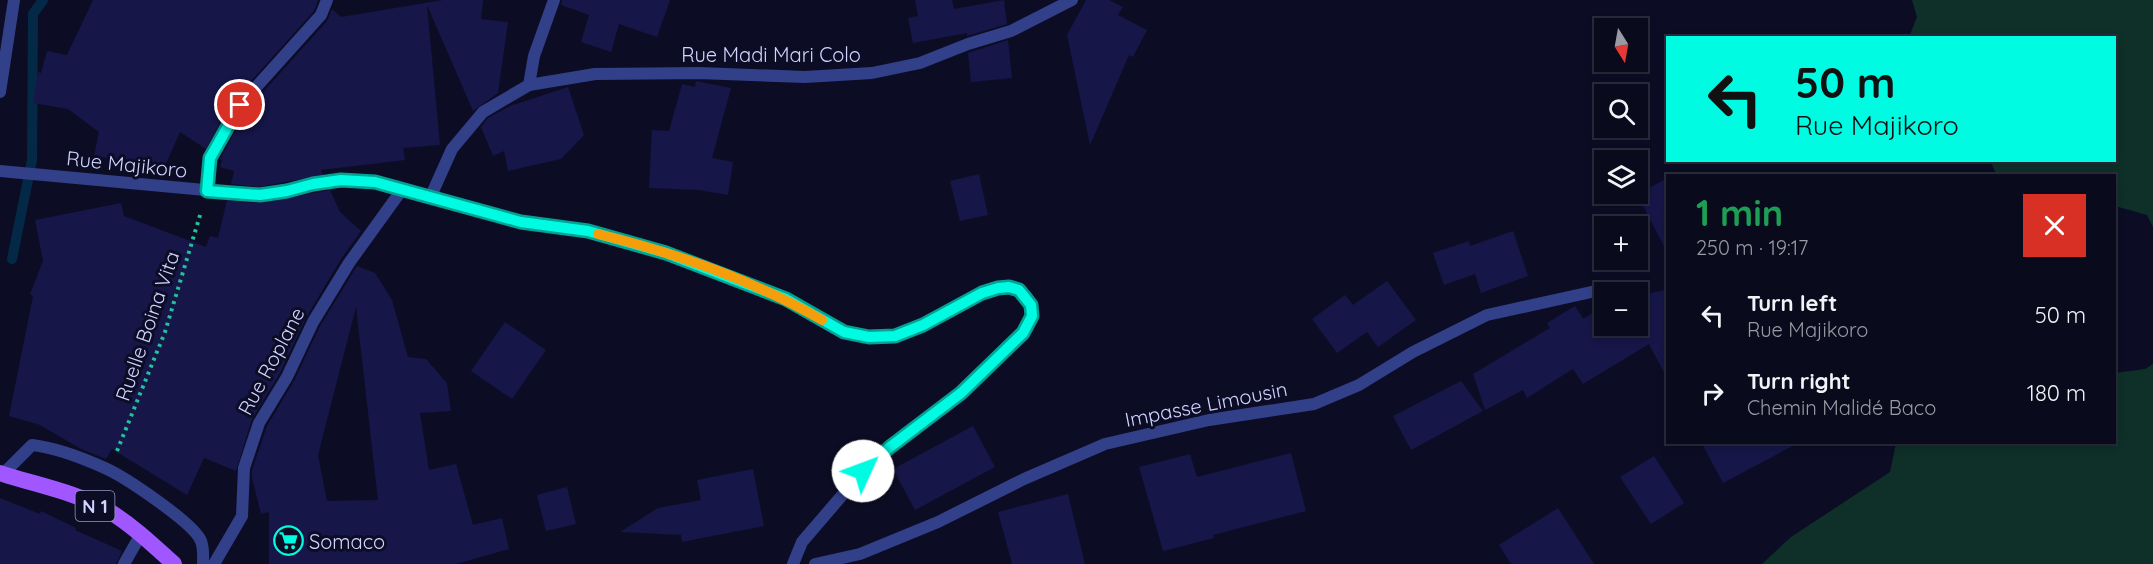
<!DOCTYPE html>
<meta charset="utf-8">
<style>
:root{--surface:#090a1c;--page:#171829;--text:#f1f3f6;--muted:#999aa3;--line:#292b3b}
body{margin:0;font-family:Quicksand,sans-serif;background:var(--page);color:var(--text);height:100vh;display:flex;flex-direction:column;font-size:22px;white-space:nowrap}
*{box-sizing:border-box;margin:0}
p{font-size:20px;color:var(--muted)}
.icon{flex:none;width:33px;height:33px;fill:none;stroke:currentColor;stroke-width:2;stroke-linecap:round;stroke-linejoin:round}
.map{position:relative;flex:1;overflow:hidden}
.side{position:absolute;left:1666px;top:174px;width:450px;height:270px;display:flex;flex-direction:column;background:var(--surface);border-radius:0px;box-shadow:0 3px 9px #0003,0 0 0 2px var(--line)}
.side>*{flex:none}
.hud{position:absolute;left:1666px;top:36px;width:450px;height:126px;border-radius:0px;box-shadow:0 3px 9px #0003,0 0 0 2px var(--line);background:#00fbe3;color:#111;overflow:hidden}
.needle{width:39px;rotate:169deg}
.controls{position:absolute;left:1594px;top:18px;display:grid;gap:12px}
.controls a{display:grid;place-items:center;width:54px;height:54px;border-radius:0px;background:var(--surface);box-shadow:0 3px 9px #0003,0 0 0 2px var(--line);font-size:30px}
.pin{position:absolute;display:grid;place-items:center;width:51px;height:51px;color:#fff;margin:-26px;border:3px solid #fff;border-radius:50%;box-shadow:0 2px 6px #0007}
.me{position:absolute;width:66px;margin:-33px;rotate:47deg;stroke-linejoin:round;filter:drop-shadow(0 0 4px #0008)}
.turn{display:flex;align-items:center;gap:21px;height:126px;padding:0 30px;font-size:27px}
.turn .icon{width:78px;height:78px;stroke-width:2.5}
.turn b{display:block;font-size:42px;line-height:51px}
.round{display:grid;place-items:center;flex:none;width:63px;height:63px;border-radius:0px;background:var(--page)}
.head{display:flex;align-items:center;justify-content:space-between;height:102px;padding:0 30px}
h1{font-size:36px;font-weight:700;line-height:45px;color:#1e9e55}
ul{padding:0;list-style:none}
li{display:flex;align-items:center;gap:18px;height:78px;padding:0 30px}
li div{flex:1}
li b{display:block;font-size:22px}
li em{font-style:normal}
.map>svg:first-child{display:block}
</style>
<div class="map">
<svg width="2153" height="564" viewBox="0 0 2153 564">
<rect width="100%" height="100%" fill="#0c0d25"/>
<g fill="#0e3028">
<path d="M1912,0H2153V227L2147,215L2115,206V176L1997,175L1990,161L2115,160V38L1909,37L1917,17Z"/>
<path d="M2153,364V564H1762L1791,537L1890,472L1896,443L2115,442V373L2145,369Z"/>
</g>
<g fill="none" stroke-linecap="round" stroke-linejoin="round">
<path stroke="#042946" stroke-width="10" d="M12,259L32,160L33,14L43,0"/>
</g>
<g fill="#161648" fill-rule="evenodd">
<path d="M93,0H318L314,11L234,100L206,149L180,132L165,166L94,156L99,132L68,109L33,103L38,72L41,73L47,51L67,55Z"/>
<path d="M443,0H483L481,19L508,22L498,93L473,111L427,5L440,145L403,148L405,160L321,170L323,175L259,187L231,184L234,171L220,167L222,160L220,159L247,110L327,21L332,9L341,17Z"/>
<path d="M562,0H670L657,37L619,24L611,52L581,42L589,15L561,5Z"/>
<path d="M915,0H952L954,9L1004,0L1007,24L967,36V33L913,43L908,18L918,16Z"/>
<path d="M1086,0H1109L1123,7L1118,15L1147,30L1133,57L1129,55L1090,145L1067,35Z"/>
<path d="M1008,40L1012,78L971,82L968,53Z"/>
<path d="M696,81L731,88L712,158L733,162L728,195L699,190L649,188L652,130L669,131L682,84L695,87Z"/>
<path d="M568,87L584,135L561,159L508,171L504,151L493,156L481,127L488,118L510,106Z"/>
<path d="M979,174L988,215L960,221L950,181Z"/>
<path d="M1668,178V254L1637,194Z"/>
<path d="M330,190L340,212L361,231L341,259L306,318L280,373L252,419L236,471L204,458L187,495L112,449L106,459L81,449L40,425L9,416L33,296L30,294L43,261L35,220L121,203L124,216L206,247L210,236L218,238L227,200L260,203Z"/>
<path d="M1513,231L1528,276L1481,293L1475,274L1444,285L1433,253L1469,241L1470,246Z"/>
<path d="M357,266L375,273L392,300L408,357L426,359L447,383L451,411L420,413L429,470L456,464L473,525L502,518L509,549L456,564H269V512L261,514L252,478V470L267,426L294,381L320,326ZM356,307L378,500L327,501L318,455Z"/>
<path d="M1387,281L1416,320L1378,347L1367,332L1337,353L1312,319L1345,295L1353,305Z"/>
<path d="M1668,289V380L1649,344L1583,384L1573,369L1527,398L1523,390L1485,410L1473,374L1550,328L1547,323L1575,306L1583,319L1605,305V326H1638V296Z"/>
<path d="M505,322L546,350L512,399L471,371Z"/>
<path d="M1461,381L1483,411L1411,450L1393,416Z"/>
<path d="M973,426L995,467L915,510L893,469Z"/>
<path d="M1701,442H1800L1723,483Z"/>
<path d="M1291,453L1306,511L1213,535L1214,538L1163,551L1139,467L1190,454L1197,477Z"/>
<path d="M1654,456L1684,503L1651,524L1620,477Z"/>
<path d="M753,469L764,526L682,542L681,535L620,532L658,508L701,500L697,480Z"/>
<path d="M567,487L576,524L546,531L537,495Z"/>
<path d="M1068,494L1085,564H1012L998,512Z"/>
<path d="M0,498L40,514L41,511L76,528L75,530L122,551L116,564H0Z"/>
<path d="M1558,508L1594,564H1511L1499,545Z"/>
</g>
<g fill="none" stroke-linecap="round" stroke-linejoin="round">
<path stroke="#22c199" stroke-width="4" stroke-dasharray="3 4.5" stroke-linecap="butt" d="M117,451L165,332L201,212"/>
<g stroke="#324089" stroke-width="12">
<path d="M529,85L595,74L699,73L805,77L872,73L920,63L968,44L1011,31L1072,0"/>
<path d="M207,191L211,158L240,105L321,15L327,0"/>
<path d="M430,198L452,149L483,112L529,85L534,56L554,0"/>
</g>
<g stroke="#324089" stroke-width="12">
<path d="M0,92L14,0"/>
<path d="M0,171L259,195L341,180L375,182L521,222L588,231L666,253L786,299L844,332L869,337L895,336L923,325L982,293L998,288L1009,287L1019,290L1027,297L1032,316L1023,333L961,393L890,447L863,471L802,542L793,564"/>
<path d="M3,474L32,445C58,448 83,458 107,469C126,478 194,523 201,541C204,549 203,556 203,564"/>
<path d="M124,564L141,534"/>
<path d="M214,564L242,516L244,468L259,423L287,377L313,322L349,263L401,191"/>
<path d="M815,564L860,554L938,522L1024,479L1105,444L1209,420L1314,404L1359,385L1413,352L1487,315L1605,289"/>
</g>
<path stroke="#a057ff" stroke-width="16" d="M0,473C36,485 76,492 109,511C133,526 153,545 174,564"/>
</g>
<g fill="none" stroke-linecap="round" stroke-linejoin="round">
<defs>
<path id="route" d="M240,105L210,158L207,191L260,195L287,191L313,184L341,180L375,182L521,222L588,231L666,253L786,299L844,332L869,337L895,336L923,325L982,293L998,288L1009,287L1019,290L1031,305L1032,316L1023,333L961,393L890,447L863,471"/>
</defs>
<use href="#route" stroke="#00a394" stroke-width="15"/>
<use href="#route" stroke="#00fbe3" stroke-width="10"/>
<path stroke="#f59e0b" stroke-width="10" d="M598,234C676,253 753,280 822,320"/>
</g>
<defs>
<symbol id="supermarket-ring" viewBox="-11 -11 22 22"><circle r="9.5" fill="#0c0d25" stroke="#00fbe3" stroke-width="1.5"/><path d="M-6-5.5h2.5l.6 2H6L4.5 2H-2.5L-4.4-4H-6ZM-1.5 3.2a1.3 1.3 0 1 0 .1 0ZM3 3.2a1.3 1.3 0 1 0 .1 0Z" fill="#00fbe3"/></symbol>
</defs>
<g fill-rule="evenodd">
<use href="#supermarket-ring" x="272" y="524" width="33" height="33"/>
</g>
<g text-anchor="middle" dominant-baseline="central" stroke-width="6" stroke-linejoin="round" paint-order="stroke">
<rect fill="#0c0d25" stroke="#9598be" stroke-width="1.5" x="75.5" y="491" width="39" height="30" rx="4.5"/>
<g font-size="18" font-weight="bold" fill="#d0d4ff">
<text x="95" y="506">N 1</text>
</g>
<g font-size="20" fill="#d0d4ff" stroke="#0c0d25">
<text x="771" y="54">Rue Madi Mari Colo</text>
<text transform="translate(127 164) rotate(6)">Rue Majikoro</text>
<text transform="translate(147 326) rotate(-71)">Ruelle Boina Vita</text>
<text transform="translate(271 361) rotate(-62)">Rue Roplane</text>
<text transform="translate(1206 404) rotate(-11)">Impasse Limousin</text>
</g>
<g font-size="20" fill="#d0d4ff" stroke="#0c0d25" text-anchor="start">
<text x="309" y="541">Somaco</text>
</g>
</g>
</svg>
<div class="controls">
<a><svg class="needle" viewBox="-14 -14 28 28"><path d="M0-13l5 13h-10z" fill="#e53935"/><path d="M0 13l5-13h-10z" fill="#999aa3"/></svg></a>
<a><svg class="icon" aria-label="search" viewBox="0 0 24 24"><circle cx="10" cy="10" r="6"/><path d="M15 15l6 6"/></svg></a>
<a><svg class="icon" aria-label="layers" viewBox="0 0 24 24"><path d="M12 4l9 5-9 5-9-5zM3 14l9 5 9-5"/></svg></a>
<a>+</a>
<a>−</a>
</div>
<div class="pin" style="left:240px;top:105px;background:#d93025"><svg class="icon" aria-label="arrive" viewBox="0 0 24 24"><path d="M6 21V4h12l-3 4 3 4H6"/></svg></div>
<svg class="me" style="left:863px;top:471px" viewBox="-20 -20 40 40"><circle r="19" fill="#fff"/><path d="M0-13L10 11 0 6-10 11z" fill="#00fbe3"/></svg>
<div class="hud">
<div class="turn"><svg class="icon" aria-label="left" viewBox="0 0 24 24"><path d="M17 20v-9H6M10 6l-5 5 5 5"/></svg><div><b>50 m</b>Rue Majikoro</div></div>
</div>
<section class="side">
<div class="head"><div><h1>1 min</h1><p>250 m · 19:17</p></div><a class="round" style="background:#d93025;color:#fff"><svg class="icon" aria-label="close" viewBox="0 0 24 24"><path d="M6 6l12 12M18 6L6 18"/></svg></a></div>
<ul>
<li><svg class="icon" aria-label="left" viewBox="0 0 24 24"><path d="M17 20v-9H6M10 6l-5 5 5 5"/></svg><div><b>Turn left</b><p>Rue Majikoro</p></div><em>50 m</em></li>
<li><svg class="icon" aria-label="right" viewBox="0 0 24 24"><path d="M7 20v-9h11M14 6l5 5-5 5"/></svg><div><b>Turn right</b><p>Chemin Malidé Baco</p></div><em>180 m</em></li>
</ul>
</section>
</div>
